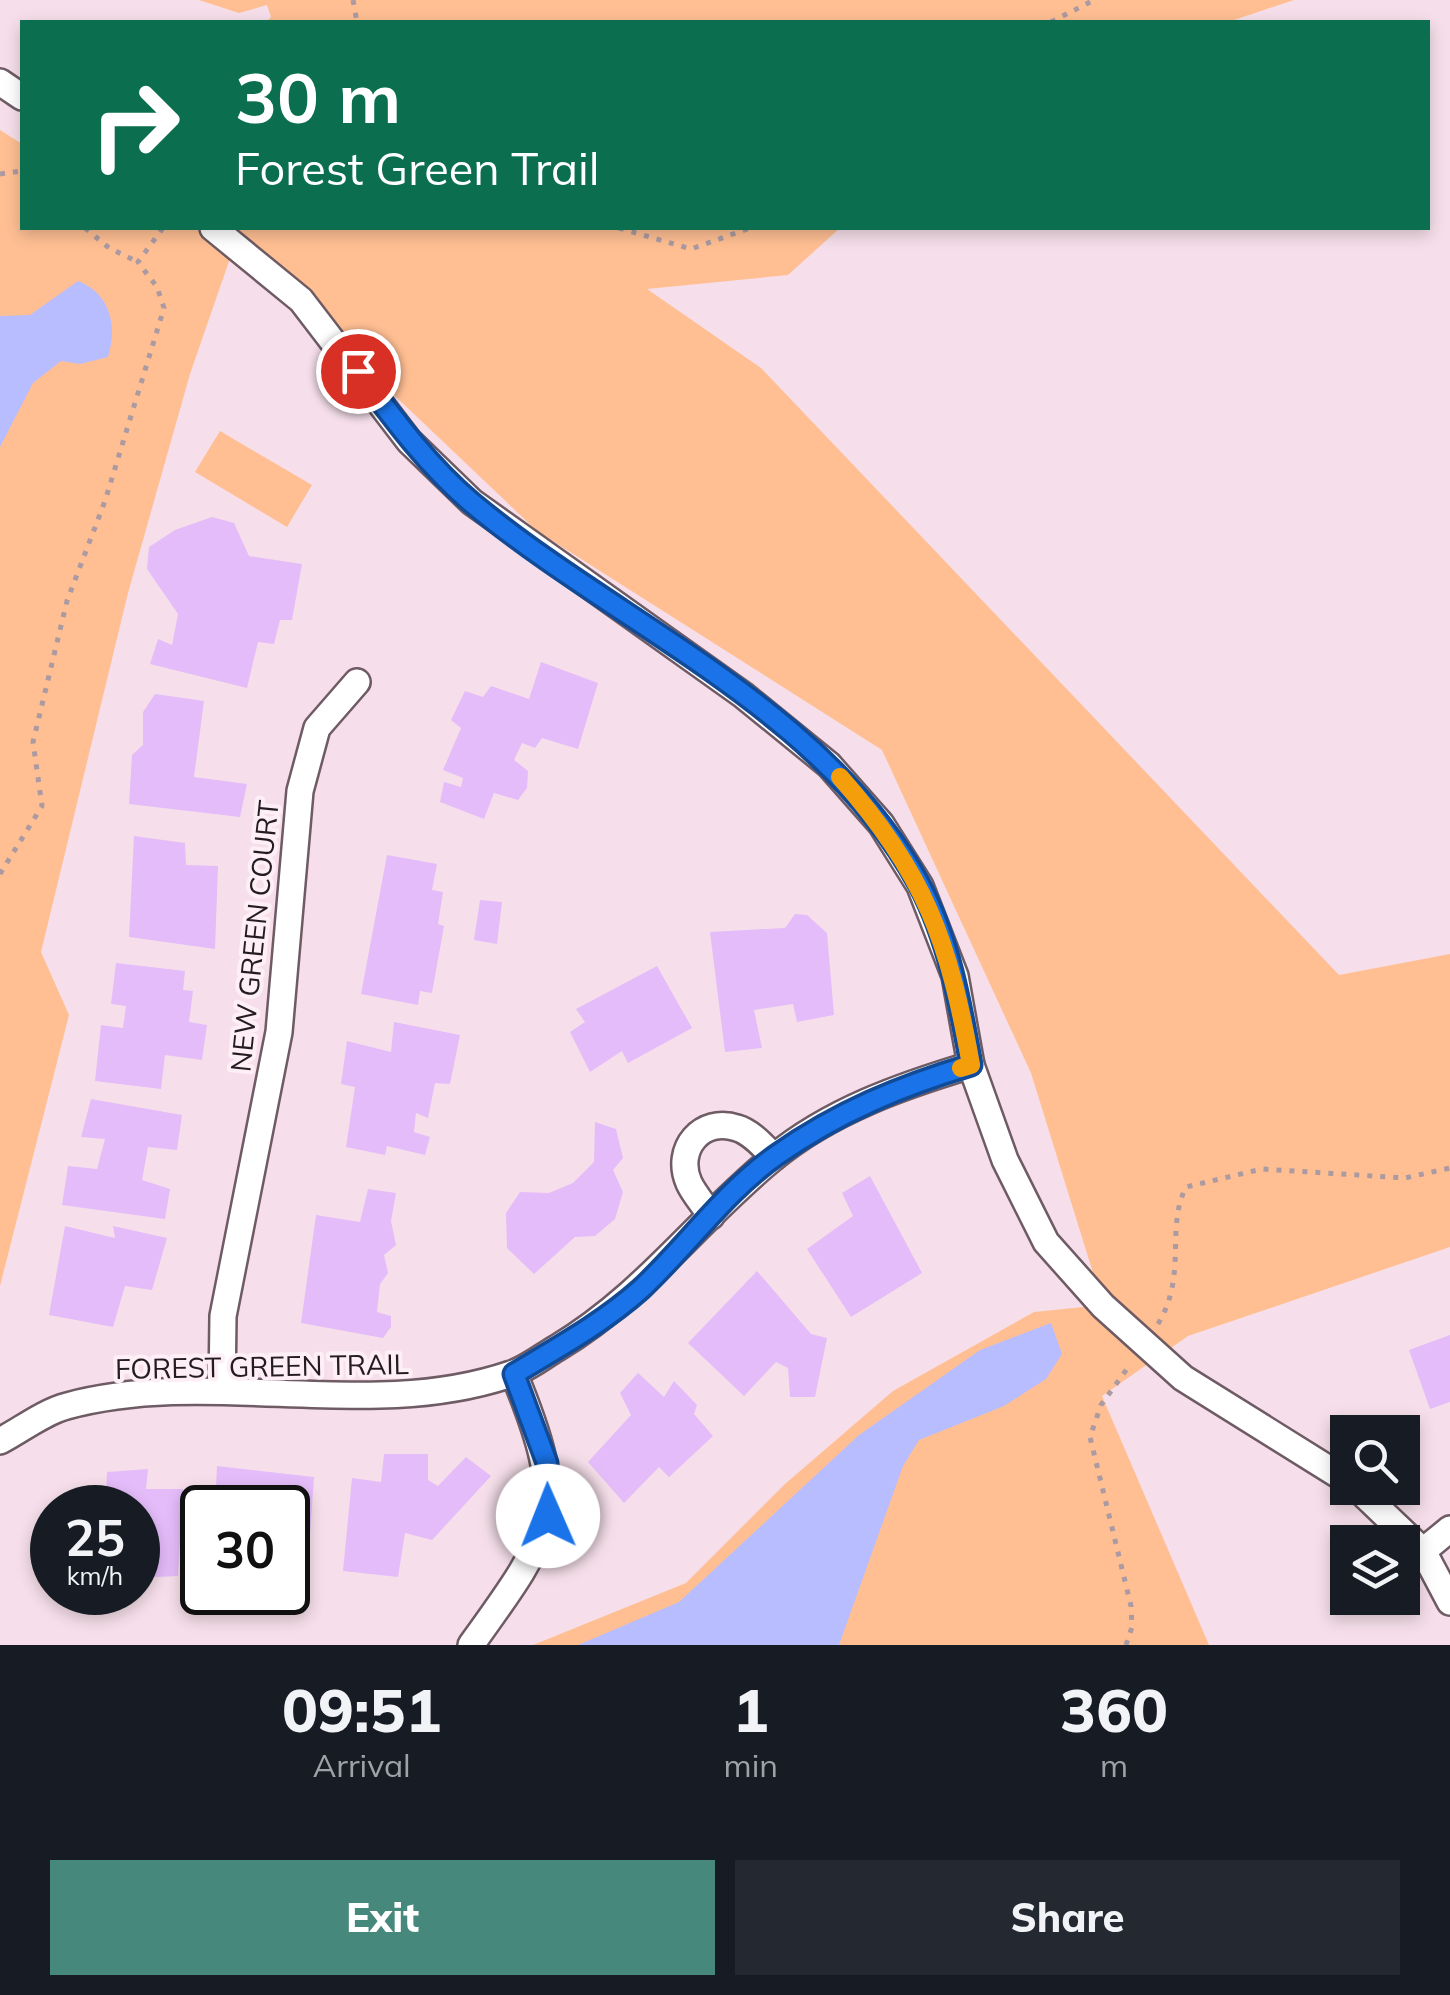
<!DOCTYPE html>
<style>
:root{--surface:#171b24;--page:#242831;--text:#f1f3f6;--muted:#9ea1a6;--accent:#46887b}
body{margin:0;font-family:Mulish,sans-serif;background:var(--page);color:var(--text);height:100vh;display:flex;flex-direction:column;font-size:38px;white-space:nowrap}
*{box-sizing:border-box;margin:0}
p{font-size:32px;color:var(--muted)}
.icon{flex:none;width:55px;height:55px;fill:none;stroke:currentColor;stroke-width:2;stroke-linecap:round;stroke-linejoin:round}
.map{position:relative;height:1645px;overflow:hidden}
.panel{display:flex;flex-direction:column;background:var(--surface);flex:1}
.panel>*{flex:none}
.banner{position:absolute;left:20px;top:20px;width:1410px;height:210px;border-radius:0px;box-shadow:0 5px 15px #0003;background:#0b6e4f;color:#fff;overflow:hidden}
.fabs{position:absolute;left:1330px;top:1415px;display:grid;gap:20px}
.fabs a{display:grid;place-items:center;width:90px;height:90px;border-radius:0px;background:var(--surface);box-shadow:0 5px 15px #0003;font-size:50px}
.speed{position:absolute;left:30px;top:1485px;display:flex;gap:20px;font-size:50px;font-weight:700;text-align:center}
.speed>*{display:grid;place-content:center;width:130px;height:130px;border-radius:50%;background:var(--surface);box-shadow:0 5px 15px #0003;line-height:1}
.speed small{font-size:25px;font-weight:400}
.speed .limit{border:5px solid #111;border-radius:15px;background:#fff;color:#111}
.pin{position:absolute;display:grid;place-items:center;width:85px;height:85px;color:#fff;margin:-42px;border:5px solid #fff;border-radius:50%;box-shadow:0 2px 10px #0007}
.me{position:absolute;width:110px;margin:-55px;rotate:359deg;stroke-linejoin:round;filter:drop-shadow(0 0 8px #0008)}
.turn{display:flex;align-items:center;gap:35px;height:210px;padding:0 50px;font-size:45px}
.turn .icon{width:130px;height:130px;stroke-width:2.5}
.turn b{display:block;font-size:70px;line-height:85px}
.eta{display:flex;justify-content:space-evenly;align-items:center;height:170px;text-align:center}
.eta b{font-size:60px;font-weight:800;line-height:70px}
.cta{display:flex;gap:20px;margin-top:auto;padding:20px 50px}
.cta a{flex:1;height:115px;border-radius:0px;background:var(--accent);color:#fff;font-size:40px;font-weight:800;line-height:115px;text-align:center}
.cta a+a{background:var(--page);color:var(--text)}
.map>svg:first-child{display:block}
</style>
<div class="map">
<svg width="1450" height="1645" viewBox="0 0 1450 1645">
<rect width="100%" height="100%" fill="#f6dfea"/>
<g fill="#ffbf93">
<path d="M199,0H1294L1228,22H266L271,17L267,5L239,13Z"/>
<path d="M0,130L22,144V228H840L788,275L647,289L761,368L1339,975L1450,954V1247L1188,1336L1102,1396L1209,1645H533L686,1583L785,1484L893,1391L1034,1312L1103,1305L1031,1073L882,750L537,531L235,244L190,374L128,593L41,952L69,1015L0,1286Z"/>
<path d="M220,431L312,485L287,527L195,472Z"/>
</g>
<g fill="#b7bdff">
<path d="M78,281C110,293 118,326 108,357L80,364L61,361L33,383L0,447V316L30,315Z"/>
<path d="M1051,1323L1062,1354L1046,1379L1004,1406L919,1440L903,1466L839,1645H578L679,1602L859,1435L980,1350Z"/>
</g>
<g fill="#e4bcf9">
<path d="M212,517L234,523L249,556L302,564L292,620H280L274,644L258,642L247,688L150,664L158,639L172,645L178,614L147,569L149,547L175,530Z"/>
<path d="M541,662L598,683L578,749L542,738L535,748L522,743L514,760L528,771L527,788L518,800L494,793L484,819L440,802L444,782L461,787L463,778L443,770L461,728L451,720L465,691L483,697L491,686L529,699Z"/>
<path d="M155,694L204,701L194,777L247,784L240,817L129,804L132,755L143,745V712Z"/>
<path d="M134,836L185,843L186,865L218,866L215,949L129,937Z"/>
<path d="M387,855L437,864L432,890L443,892L438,924L444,926L432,993L420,991L418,1005L361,994Z"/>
<path d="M480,900L502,902L497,944L474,940Z"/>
<path d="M795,914L807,915L827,933L834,1015L797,1022L793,1004L754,1010L762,1048L725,1052L710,932L785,928Z"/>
<path d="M116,963L185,971L183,990L193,991L189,1022L207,1025L202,1060L165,1055L161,1089L95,1081L101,1025L123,1028L126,1006L111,1004Z"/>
<path d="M657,966L692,1028L628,1063L622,1051L590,1072L570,1032L585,1022L576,1009Z"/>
<path d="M394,1022L460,1035L450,1084L435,1083L428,1118L416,1113L414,1132L430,1137L425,1155L387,1146L385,1155L346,1147L355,1087L341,1084L347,1041L391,1052Z"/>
<path d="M91,1099L182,1115L177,1150L148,1147L142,1180L170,1189L165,1219L62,1205L68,1166L97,1169L105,1139L81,1137Z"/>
<path d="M595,1122L616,1129L623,1158L613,1170L623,1192L615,1219L595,1236L575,1237L534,1274L507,1248L506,1213L520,1192L549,1193L573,1183L594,1162Z"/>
<path d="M870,1176L922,1273L851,1317L807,1249L853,1216L842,1193Z"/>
<path d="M368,1189L396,1193L391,1221L396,1245L384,1255L388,1273L380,1284L377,1312L391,1316V1327L383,1338L301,1323L316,1215L360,1222Z"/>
<path d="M65,1226L115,1238L113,1226L167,1238L152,1290L125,1286L113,1327L49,1315Z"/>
<path d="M757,1271L811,1334L827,1338L815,1397H790L788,1368L776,1362L744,1396L688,1343Z"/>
<path d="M1450,1335V1402L1430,1409L1409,1350Z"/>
<path d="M638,1373L664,1397L674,1381L697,1405L694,1414L713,1436L669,1477L659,1467L624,1503L588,1462L631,1415L620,1393Z"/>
<path d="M384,1454H428V1480L438,1486L466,1457L491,1476L432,1540L405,1533L398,1577L343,1571L352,1478L381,1482Z"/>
<path d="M217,1466L314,1477L308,1563L288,1564V1508H215Z"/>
<path d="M148,1469L146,1489H183L178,1576L138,1578V1508H66V1494L106,1491L107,1472Z"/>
</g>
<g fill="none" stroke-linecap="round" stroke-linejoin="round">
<defs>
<g id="street">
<path d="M0,82L22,97"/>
<path d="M213,228L301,300L409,441L472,502L743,695L829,765L881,824L920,886L955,976L971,1065L1005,1160L1046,1242L1103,1306L1183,1378L1348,1481"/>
<path d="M711,1216C704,1205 694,1194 689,1183C674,1149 702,1116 737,1128C751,1132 763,1146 774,1157"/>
<path d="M222,1391L223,1316L279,1032L300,791L317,728L357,682"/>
<path d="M0,1441C21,1430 44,1412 67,1406C212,1367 368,1423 511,1374C527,1369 543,1356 557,1348C645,1295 696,1221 773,1158C830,1111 901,1086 971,1065"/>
<path d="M1357,1488L1423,1551L1450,1602"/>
<path d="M1423,1551L1450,1529"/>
<path d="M471,1645C554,1530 570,1510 514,1374"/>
</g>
</defs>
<use href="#street" stroke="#6e5b64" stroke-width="30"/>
<g stroke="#ab9aa2" stroke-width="5" stroke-dasharray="5 8" stroke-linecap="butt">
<path d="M353,0L357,22"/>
<path d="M1051,22L1094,0"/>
<path d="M0,174L22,171"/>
<path d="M85,228L109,248L138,262"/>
<path d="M619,228L691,249L750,228"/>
<path d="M0,874L42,806L33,742L67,601L105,501L164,308L157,287L138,262L163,228"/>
<path d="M1158,1324C1188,1274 1165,1229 1186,1187L1262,1169L1405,1178L1450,1168"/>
<path d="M1126,1645L1132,1627L1131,1606L1090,1437L1101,1405L1129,1366"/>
</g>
<use href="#street" stroke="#fff" stroke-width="25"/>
</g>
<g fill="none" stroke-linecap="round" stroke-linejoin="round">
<defs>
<path id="route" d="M358,371C393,418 427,465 472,503C621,627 822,706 919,884C949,940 960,1003 971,1065C901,1086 838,1112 777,1155C725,1191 687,1246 641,1289C603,1323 557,1348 514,1374L547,1463L548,1516"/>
</defs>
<use href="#route" stroke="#114b97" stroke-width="25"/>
<use href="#route" stroke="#1a73e8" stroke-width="18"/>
<path stroke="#f59e0b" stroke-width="18" d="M840,777C925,873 949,941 971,1065L961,1068"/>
</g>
<g text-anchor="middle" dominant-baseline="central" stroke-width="8" stroke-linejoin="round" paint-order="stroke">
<g font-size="28" fill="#241c20" stroke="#fdeff5">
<text transform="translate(254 936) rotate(-84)">NEW GREEN COURT</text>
<text transform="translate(262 1366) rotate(-1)">FOREST GREEN TRAIL</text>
</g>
</g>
</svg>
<div class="fabs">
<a><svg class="icon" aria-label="search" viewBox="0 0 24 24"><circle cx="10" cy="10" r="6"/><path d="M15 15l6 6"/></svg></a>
<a><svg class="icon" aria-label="layers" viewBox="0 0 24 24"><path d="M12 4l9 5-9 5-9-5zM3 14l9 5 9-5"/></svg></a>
</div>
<div class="speed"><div>25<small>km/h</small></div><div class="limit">30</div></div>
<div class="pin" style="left:358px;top:371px;background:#d93025"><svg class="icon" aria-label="arrive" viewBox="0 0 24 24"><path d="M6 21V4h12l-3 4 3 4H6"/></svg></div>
<svg class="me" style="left:548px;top:1516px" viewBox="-20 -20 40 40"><circle r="19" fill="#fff"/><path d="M0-13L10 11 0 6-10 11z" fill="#1a73e8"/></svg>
<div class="banner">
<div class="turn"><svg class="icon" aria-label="right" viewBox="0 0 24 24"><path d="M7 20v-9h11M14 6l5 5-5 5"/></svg><div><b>30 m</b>Forest Green Trail</div></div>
</div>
</div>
<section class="panel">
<div class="eta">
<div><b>09:51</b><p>Arrival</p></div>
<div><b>1</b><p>min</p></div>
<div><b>360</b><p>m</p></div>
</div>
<div class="cta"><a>Exit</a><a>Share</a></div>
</section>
